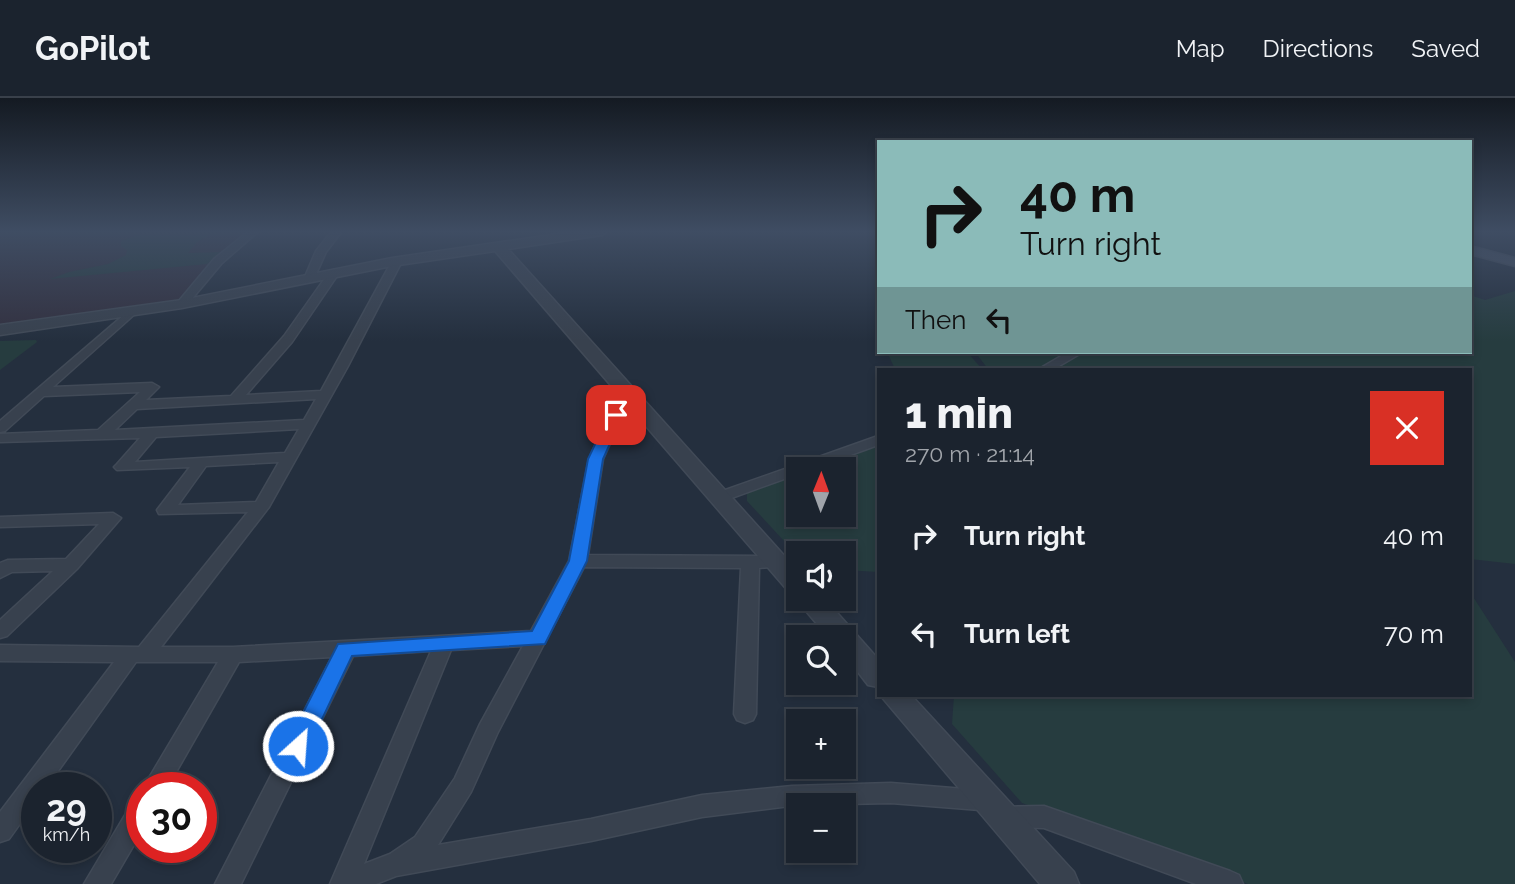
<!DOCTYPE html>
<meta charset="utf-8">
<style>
:root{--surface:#1b232e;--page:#282f3a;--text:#f1f3f6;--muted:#a0a4aa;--line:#39404a}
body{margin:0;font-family:Raleway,sans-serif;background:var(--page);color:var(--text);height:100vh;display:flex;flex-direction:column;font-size:26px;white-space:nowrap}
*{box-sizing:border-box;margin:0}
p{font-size:23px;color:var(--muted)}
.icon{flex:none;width:38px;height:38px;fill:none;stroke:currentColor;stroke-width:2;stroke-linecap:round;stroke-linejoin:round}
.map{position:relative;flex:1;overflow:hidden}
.drawer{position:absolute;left:877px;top:270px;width:595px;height:329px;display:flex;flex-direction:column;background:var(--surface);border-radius:0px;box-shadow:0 4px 10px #0003,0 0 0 2px var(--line)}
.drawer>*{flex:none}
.top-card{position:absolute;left:877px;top:42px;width:595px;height:214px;border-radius:0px;box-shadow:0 4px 10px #0003,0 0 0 2px var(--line);background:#8bbbb9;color:#111;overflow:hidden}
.needle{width:46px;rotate:1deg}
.controls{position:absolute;left:786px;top:359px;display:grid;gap:14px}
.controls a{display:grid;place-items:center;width:70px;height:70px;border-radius:0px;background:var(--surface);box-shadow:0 4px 10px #0003,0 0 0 2px var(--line);font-size:35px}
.speed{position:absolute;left:21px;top:674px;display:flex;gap:14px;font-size:35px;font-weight:700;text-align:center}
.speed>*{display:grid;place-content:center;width:91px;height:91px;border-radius:50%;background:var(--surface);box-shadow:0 4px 10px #0003,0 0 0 2px var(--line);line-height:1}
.speed small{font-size:18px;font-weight:400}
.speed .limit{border:10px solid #d22;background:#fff;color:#111}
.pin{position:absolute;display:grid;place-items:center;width:60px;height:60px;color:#fff;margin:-30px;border-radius:14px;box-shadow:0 4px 10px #0006}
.me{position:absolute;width:77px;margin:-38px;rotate:26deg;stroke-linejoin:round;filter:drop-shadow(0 0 5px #0008)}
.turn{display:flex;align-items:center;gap:24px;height:147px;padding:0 28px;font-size:32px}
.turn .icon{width:91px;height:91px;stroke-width:2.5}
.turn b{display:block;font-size:49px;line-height:60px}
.then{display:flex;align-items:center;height:66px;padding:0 28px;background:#0003;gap:14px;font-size:26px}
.round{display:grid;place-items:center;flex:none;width:74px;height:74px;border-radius:0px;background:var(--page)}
.summary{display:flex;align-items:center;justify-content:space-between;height:119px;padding:0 28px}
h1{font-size:42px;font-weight:800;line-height:52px}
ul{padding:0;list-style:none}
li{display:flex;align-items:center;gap:21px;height:98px;padding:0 28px}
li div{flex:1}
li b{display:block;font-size:26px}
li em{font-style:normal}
header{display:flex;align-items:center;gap:42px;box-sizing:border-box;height:98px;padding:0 35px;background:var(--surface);border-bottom:2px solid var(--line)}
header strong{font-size:33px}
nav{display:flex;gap:38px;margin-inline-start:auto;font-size:24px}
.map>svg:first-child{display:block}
</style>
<header>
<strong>GoPilot</strong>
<nav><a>Map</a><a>Directions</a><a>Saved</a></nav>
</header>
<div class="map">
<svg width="1515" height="786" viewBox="0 0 1515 786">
<rect width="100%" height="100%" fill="#242f3e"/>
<path fill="#32303f" d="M0,133H250L213,166L183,201L176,204L0,228Z"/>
<g fill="#263c3f">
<path d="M147,133H218L197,144L188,155L222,154L207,166L50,181L69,174L108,166L126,157L127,152L121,148V143Z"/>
<path d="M1515,193V466L1470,461V271H988L975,254H1470V197L1485,202Z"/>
<path d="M36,242L37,244L0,272V243Z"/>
<path d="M887,254H967L982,271H895Z"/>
<path d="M878,347V474L844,472V455H798V458L747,403V395L798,377V416H844V371H814Z"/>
<path d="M1470,494L1515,564V786H1248L1022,705L952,626L954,597H1470Z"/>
</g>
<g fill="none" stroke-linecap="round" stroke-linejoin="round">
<defs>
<g id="minor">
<path d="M249,133H259L222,165L186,208H178V204L214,161Z"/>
<path d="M332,133H342L326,154L313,183H305L304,181L316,153Z"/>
<path d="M393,161L402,163L348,268L269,409L161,549H233L531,533L569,463L589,361L609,317L616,313L623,317L603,361L588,457L777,458L783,460L786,464L783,468L759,470L756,616L753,622L745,625L737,622L734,616L741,470L584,469L498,634L471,694L438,747L591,721L702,697L792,688L891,685L989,693L997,696L1001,704L999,709L1044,708L1230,773L1239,777L1243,786H1196L1044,730L1003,729L995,726L991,718L993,713L891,705L798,707L702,719L591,743L396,778L376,786H330L431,553L353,558L241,786H215L332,559L239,564L167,690H143L218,564H136L46,690H37V702L9,741L0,744V714L114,564L0,563V547L139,549L248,414L159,416L157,412L190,369L117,372L114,369L117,366L140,340L0,344V336L98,332L140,294L44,298L5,333L0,334V323L132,210L136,211V215L53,289L152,285L159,289L146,302L231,298L284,238L330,173L334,172L339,175L292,244L246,297L321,293ZM316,301L304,322L115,332L137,311ZM299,331L285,355L135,364L156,339ZM279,364L256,404L178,407L206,368ZM523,548L480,626L455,680L415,739L390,756L364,766L451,552Z"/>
<path d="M1068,254H1083L1054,271H1039Z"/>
<path d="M878,338V347L812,371H798V376L726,402L720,404L712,399L714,396Z"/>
<path d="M113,415L121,420L77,471L7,538L0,540V522L53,473L12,474L0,480V465L8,462L66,461L99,426L0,429V419Z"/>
<path d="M142,699V733L111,786H84L134,702Z"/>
</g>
<g id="tertiary">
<path d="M578,133H608L602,137L508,151L798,473V496L789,494L495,153L392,168L182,210L0,237V227L182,202L392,160Z"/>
<path d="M798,498V500H824L878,561V589L868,587L844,556V539H828L800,506L797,500Z"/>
<path d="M880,597H911L1074,774L1079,786H1040Z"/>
</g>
<path id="secondary" d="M1470,148L1515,160V168L1470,156Z"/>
</defs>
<use href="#minor" stroke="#414a57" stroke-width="3"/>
<use href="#tertiary" stroke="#414a57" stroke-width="3"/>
<use href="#secondary" stroke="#414a57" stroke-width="3"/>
<use href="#minor" fill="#38414e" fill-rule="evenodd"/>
<use href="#tertiary" fill="#38414e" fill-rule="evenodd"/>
<use href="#secondary" fill="#465061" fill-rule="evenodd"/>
</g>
<linearGradient id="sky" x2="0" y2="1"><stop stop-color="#141a22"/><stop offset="0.55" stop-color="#3f4d63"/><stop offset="1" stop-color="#3f4d63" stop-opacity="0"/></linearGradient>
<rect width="1515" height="243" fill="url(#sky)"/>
<path fill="#1a73e8" stroke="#114b97" stroke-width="2" d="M616,312L623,317L603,361L587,463L545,546L352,558L306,655L298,658L290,655L286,648L338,546L532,533L569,463L588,361L609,317Z"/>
</svg>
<div class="controls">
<a><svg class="needle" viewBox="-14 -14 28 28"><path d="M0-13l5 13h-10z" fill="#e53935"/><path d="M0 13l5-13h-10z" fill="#a0a4aa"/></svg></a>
<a><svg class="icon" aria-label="sound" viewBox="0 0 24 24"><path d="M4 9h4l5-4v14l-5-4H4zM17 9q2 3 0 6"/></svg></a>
<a><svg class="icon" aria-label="search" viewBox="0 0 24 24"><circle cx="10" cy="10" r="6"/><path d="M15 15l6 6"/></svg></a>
<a>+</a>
<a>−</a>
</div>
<div class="speed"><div>29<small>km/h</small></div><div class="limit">30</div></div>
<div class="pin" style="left:616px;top:317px;background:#d93025"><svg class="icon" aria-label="arrive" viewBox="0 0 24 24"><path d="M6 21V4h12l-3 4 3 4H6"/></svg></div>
<svg class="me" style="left:298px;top:648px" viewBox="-20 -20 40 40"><circle r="17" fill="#1a73e8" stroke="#fff" stroke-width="3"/><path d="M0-11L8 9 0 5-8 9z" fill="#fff"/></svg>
<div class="top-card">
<div class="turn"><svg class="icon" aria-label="right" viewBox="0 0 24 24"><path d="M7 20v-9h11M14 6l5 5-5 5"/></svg><div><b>40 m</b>Turn right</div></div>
<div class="then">Then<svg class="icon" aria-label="left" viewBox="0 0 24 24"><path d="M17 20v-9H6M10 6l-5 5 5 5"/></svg></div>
</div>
<section class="drawer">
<div class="summary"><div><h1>1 min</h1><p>270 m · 21:14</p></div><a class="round" style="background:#d93025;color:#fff"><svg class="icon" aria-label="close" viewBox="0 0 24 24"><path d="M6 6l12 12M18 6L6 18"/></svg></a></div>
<ul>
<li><svg class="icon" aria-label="right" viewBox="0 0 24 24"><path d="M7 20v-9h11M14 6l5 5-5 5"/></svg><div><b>Turn right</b></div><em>40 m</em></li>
<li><svg class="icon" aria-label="left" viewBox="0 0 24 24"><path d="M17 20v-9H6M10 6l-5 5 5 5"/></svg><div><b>Turn left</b></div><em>70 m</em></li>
</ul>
</section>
</div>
